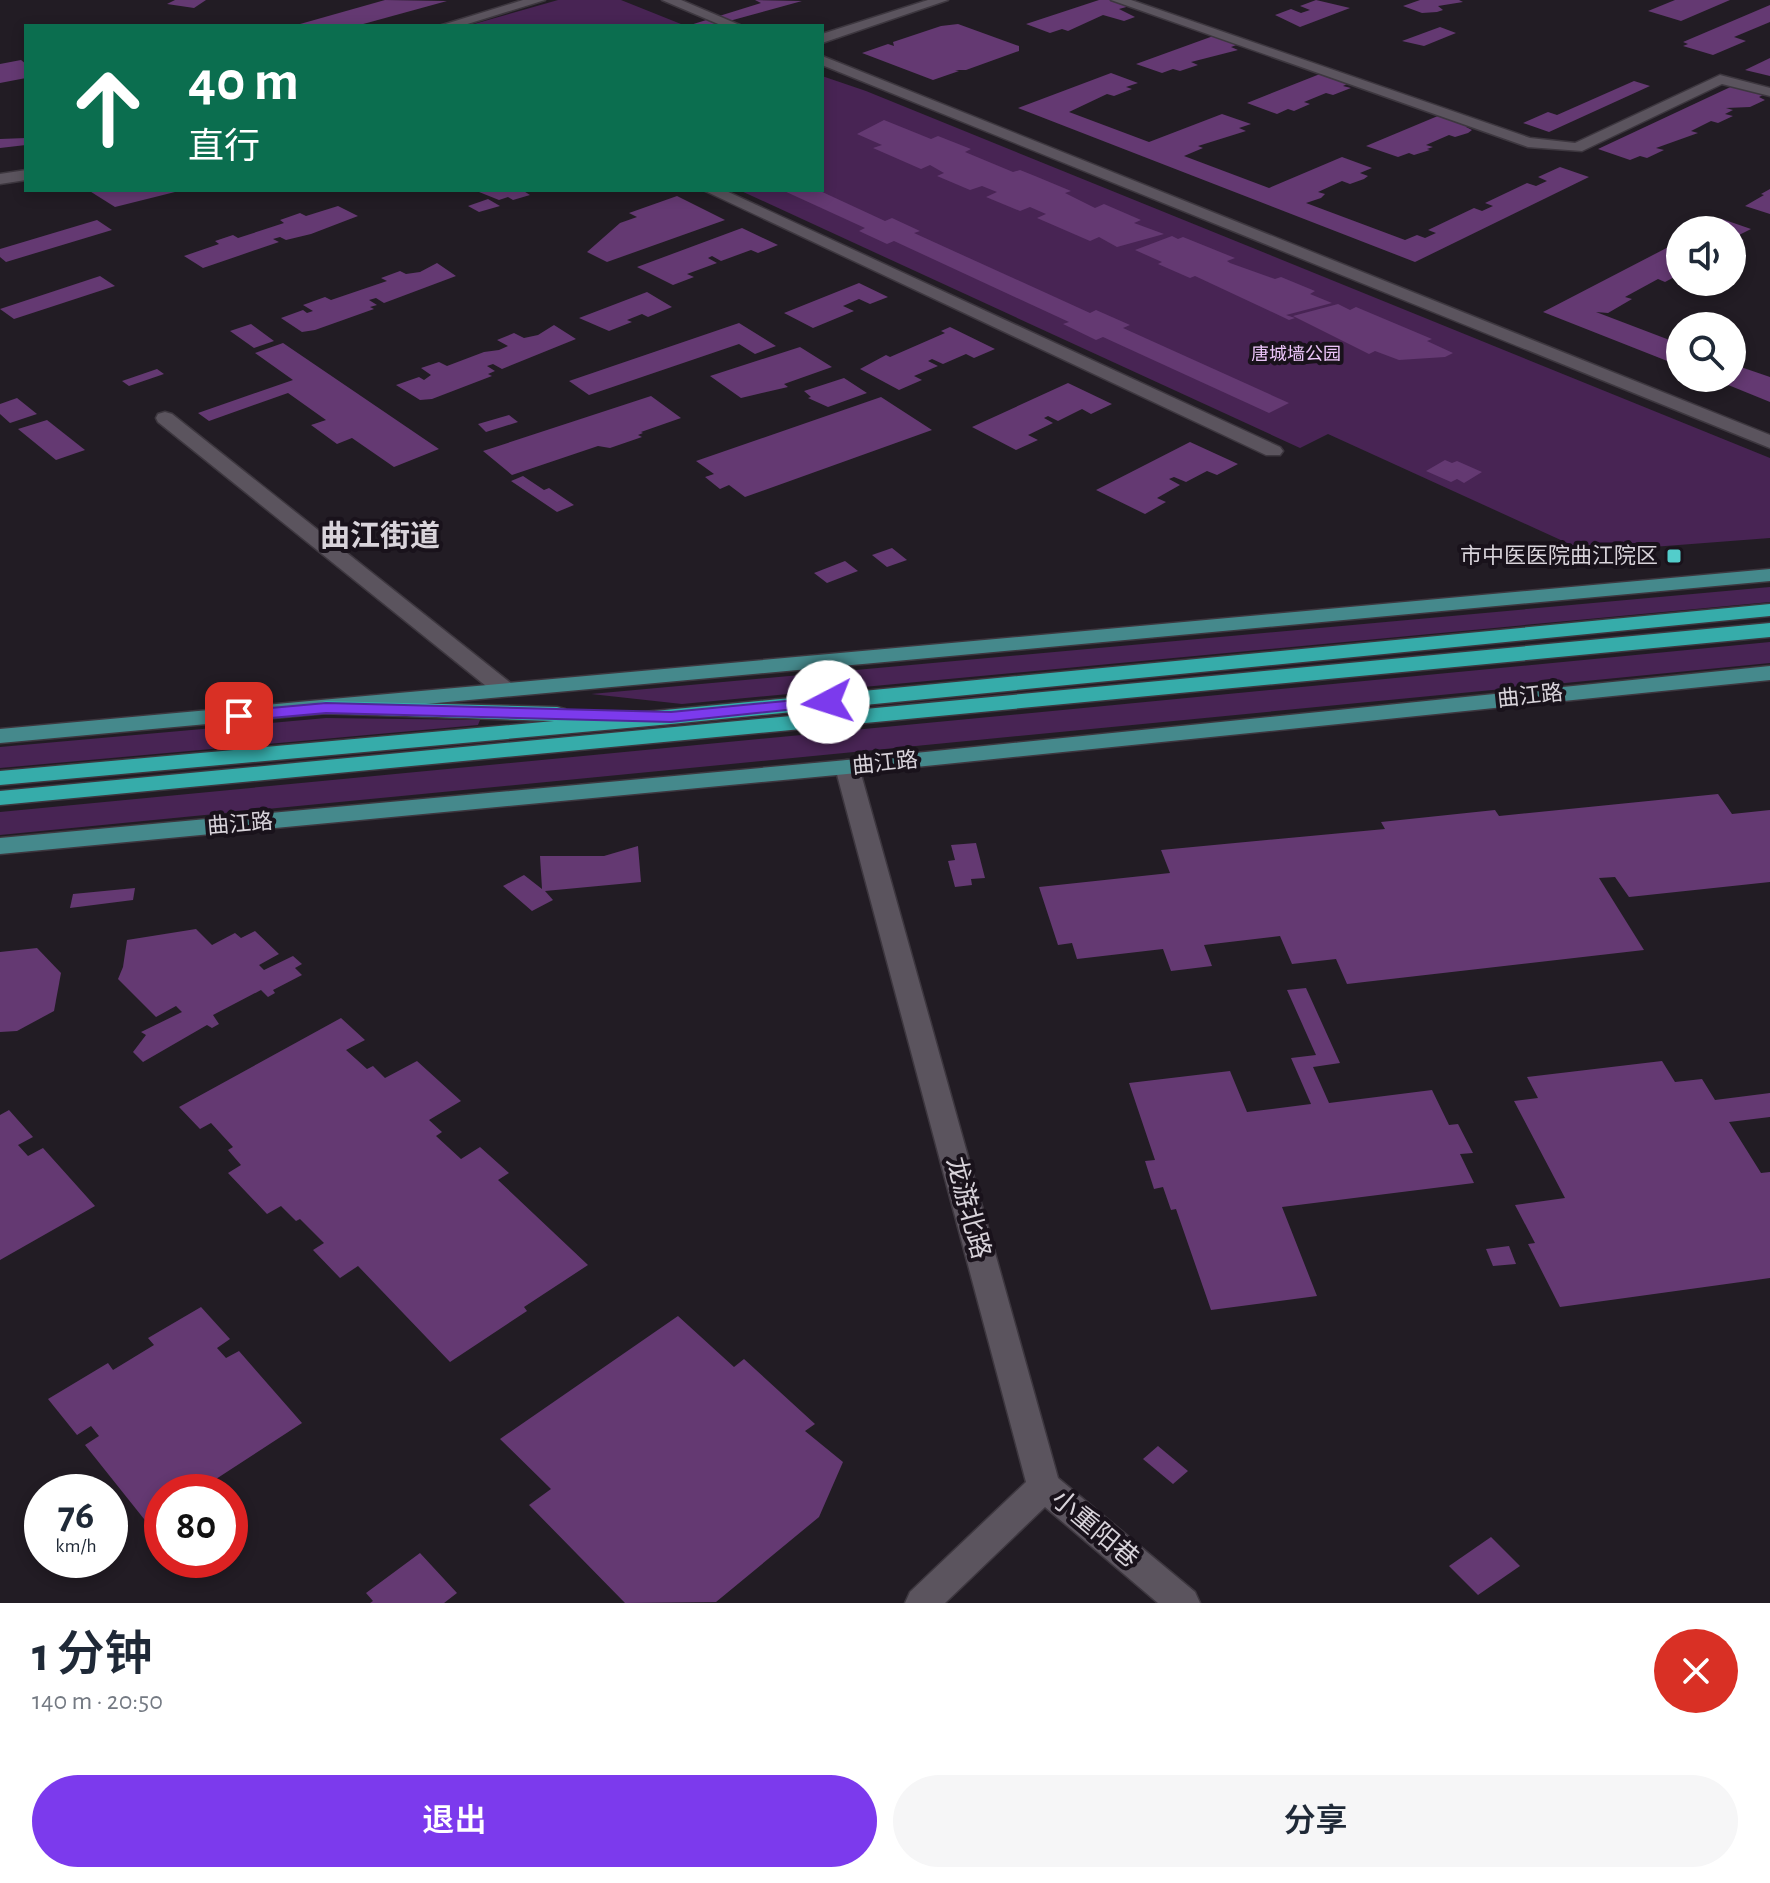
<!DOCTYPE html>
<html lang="zh">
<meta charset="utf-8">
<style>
:root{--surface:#fff;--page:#f6f6f7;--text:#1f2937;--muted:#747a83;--accent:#7c3aed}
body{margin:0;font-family:"Alegreya Sans","Noto Sans SC",sans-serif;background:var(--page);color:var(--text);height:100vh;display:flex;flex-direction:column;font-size:30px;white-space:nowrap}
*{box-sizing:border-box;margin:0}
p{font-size:26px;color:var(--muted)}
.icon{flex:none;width:44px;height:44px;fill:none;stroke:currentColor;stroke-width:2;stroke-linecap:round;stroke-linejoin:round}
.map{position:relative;height:1603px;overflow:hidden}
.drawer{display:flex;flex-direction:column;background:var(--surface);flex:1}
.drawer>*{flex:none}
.banner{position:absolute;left:24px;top:24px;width:800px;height:168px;border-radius:0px;box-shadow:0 4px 12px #0003;background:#0b6e4f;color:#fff;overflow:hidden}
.fabs{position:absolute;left:1666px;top:216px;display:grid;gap:16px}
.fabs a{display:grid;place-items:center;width:80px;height:80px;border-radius:50%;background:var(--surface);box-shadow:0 4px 12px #0003;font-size:40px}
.speed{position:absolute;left:24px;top:1474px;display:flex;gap:16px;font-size:40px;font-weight:700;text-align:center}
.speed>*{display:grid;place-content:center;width:104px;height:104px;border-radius:50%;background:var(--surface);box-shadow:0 4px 12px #0003;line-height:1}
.speed small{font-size:20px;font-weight:400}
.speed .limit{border:12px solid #d22;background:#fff;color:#111}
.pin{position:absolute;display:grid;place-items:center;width:68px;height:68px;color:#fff;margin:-34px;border-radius:16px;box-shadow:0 4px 12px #0006}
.me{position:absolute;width:88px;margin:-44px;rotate:265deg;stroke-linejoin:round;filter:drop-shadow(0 0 6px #0008)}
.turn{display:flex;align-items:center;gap:28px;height:168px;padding:0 32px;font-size:36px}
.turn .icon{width:104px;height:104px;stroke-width:2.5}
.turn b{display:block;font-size:56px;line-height:68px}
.round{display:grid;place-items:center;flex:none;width:84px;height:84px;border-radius:42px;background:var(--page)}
.head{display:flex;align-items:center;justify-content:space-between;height:136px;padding:0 32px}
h1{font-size:48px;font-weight:600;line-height:60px}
.button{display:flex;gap:16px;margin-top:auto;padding:16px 32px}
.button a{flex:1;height:92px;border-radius:48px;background:var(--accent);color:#fff;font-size:32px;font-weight:600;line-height:92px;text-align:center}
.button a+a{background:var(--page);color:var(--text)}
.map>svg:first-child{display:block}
</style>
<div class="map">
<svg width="1770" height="1603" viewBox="0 0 1770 1603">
<rect width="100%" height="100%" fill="#221c24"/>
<g fill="#482454">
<path d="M558,0H621L686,26H467Z"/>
<path d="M822,76L866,91L1770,458V538L1587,552L1328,434L1300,448L739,190H822Z"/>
<path d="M1770,587V602L682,704L591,694Z"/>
<path d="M1770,642V663L0,835V812Z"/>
<path d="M326,718L480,720L478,725L0,768V747Z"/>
</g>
<g fill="#643972">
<path d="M175,0H206L194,8L167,4Z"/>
<path d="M385,0L447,1L356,26H293Z"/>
<path d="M755,0L802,1L711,26H687L761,3Z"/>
<path d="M1099,0H1114L1130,6L1119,9L1135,17L1124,21L1103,15L1068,31L1062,29L1050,33L1026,24Z"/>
<path d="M1316,0L1350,8L1300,27L1275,15L1291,9L1301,13L1310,10L1300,6Z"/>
<path d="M1420,0H1459L1463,2L1438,6L1443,10L1437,12L1422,13L1403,6Z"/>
<path d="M1675,0H1730L1681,21L1648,11Z"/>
<path d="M1770,5V22L1734,37L1746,41L1713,55L1683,46L1688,44L1683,42Z"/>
<path d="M958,24L1019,46V51L966,70H955L959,71L933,80L862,53L888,44L894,46L893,42L941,26Z"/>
<path d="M1440,27L1456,33L1424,46L1402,41Z"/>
<path d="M1216,35L1242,43L1231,47L1238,50L1191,62L1198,65L1180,71L1173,69L1162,73L1136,64Z"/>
<path d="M1770,58V76L1745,70Z"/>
<path d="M21,60L26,64V78L0,83V64Z"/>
<path d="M1325,72L1353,81L1343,86L1351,88L1333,95L1326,93L1304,102L1310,104L1294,111L1288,109L1277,114L1247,103Z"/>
<path d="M1111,73L1138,83L1126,87L1132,89L1114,96L1107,94L1069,112L1149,142L1222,114L1251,124L1239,128L1246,131L1198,146L1203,148L1184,156L1269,188L1342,157L1372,168L1360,173L1368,176L1364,179L1350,184L1342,181L1318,192L1325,194L1321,198L1306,203L1405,240L1417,235L1425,238L1436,233L1428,230L1474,208L1482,211L1493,206L1485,203L1527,183L1536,186L1547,181L1538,177L1560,167L1589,177L1415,262L1018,108Z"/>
<path d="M1634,81L1650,86L1549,132L1523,123L1548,112L1557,115Z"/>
<path d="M1739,83L1767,93L1759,97L1765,100L1750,107L1726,108L1733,110L1725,114L1733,116L1718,123L1711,121L1691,131L1698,133L1656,148L1664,150L1647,158L1640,156L1630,160L1598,149Z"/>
<path d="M1445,113L1476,123L1466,127L1472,130L1468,133L1455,137L1449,135L1426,145L1433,147L1427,149L1430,150L1414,155L1409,153L1398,157L1366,146Z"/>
<path d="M884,120L931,139L938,136L971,149L965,152L1013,172L1020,170L1035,176L1071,191L1065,193L1095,208L1104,204L1141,220L1134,223L1164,234L1117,247L1099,237L1090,241L1037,218L1046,214L1030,207L1020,211L986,197L997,192L982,186L970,190L937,176L944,173L930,165L921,169L873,148L882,145L857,134Z"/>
<path d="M26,138V145L0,148V139Z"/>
<path d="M1770,189V214L1745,206L1764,195L1761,194Z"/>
<path d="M88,190H178L179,191L115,207Z"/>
<path d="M474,190H522L530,195L513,200L508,197L499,200Z"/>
<path d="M782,190H818L885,221L892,218L920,231L914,233L1090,313L1096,310L1130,325L1123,328L1289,403L1269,413L1103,337L1096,340L1063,324L1069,322L894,241L887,244L859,231L865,228Z"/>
<path d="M677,196L725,220L607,262L587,252L620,223L637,217L629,213Z"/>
<path d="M488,199L500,206L479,212L468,206Z"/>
<path d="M338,206L358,216L311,234L286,240L280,237L273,239L279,242L203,268L184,256L219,244L215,241L233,235L238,238L284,223L280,220L300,213L306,216Z"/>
<path d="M1722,219L1751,229L1735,237L1744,240L1732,246V230H1701Z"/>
<path d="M97,220L112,230L6,262L0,257V249Z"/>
<path d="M742,228L778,245L758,253L751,250L721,261L712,256L708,258L717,263L687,274L694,277L673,285L637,267Z"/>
<path d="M1172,236L1178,239L1183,237L1235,258L1227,261L1230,263L1275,279L1281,277L1315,291L1310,294L1332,303L1286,315L1295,318L1289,320L1195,276L1190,278L1158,264L1162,262L1135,250Z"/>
<path d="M1680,241V274L1665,282L1658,279L1625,297L1632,299L1608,313L1596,312L1680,344V366L1543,312Z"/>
<path d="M437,263L456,276L384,303L376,298L369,300L377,305L370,307L374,309L315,330L302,332L281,318L303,310L307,313L313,311L303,305L325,297L331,300L387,281L381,278L400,271L406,274L420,272Z"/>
<path d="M100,276L115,286L14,319L0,309Z"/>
<path d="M859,283L888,297L870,304L859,299L843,306L854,311L813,328L784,313Z"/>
<path d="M647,292L672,307L648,317L642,314L627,320L632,322L609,331L579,318Z"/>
<path d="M1338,304L1350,310L1356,307L1432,339L1427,341L1453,353L1445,357L1399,360L1375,351L1369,354L1293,316Z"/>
<path d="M739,323L776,346L755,354L739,344L589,395L569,381Z"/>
<path d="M251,324L274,341L254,348L230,331Z"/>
<path d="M554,325L576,339L502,369L493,364L487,366L495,371L488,374L492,376L432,399L420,400L396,385L419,377L424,380L431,375L421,368L439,362L447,366L484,352L499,350L508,346L497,340L514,333L524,338L538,335Z"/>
<path d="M950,327L995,349L974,358L966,354L943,364L932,359L928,361L938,366L914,376L922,380L899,390L860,369L886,355L890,357L945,333L941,331Z"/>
<path d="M283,343L439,449L394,467L352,438L337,444L311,425L326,420L288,393L209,421L198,413L293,380L255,353Z"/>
<path d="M800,347L832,367L784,384L788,387L741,398L710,376Z"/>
<path d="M1732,364L1770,377V402L1711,378H1732Z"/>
<path d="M157,369L164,374L129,386L122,381Z"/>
<path d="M844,378L867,393L828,407L808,398L811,397L804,391Z"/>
<path d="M1068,383L1112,404L1091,414L1082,409L1058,421L1048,416L1044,418L1053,423L1028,435L1038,440L1016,450L972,427Z"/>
<path d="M651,396L681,418L641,432L643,433L638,435L642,437L610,448L598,446L512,475L483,451Z"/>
<path d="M881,397L932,430L745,497L729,485L720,489L705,477L714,474L696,461Z"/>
<path d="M17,398L37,414L10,423L0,414V404Z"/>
<path d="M509,415L518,422L486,432L478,424Z"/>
<path d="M47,420L85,450L56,460L18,429Z"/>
<path d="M1190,442L1238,464L1217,475L1207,471L1186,482L1174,477L1169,479L1180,485L1157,498L1166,502L1145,514L1096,490Z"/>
<path d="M1445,460L1452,463L1457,461L1482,472L1464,483L1457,479L1451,482L1426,471Z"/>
<path d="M523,476L544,490L549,488L574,505L557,512L511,481Z"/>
<path d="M892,548L907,560L887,567L872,555Z"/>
<path d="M845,561L858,571L827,583L814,573Z"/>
<path d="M1718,794L1732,814L1770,810V882L1629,897L1615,877L1599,878L1644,950L1347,984L1336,959L1292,964L1280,936L1204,945L1212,966L1171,971L1163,949L1077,959L1072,943L1058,945L1039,887L1170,873L1161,850L1385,829L1381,822L1495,810L1499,816Z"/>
<path d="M976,843L985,878L971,879L972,885L955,887L948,861L955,860L951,845Z"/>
<path d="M638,846L641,882L545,891L553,900L532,911L503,886L524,875L542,889L540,856H604Z"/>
<path d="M135,888L133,900L70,908L73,894Z"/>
<path d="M196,929L212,945L235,933L241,938L255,931L279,954L259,965L264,970L293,956L302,964L295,968L302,975L273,990L275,993L268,997L261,990L213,1015L219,1024L212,1028L207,1025L143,1062L133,1052L146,1035L141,1032L182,1012L176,1006L156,1017L118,979L123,967L127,940Z"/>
<path d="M37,948L61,973L54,1011L17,1031L0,1032V952Z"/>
<path d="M1306,988L1340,1063L1313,1067L1329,1103L1432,1090L1449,1125L1458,1124L1473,1153L1460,1154L1474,1183L1282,1207L1317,1296L1211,1310L1176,1209L1171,1210L1163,1187L1154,1189L1145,1161L1155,1160L1129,1083L1230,1071L1247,1112L1311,1104L1291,1058L1316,1055L1287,990Z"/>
<path d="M341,1018L365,1040L346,1050L367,1069L373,1066L385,1078L417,1061L461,1101L429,1120L442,1132L436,1136L461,1159L480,1147L509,1173L498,1180L588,1265L524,1307L527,1311L450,1362L358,1266L340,1278L313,1250L324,1243L300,1219L296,1221L281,1206L267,1214L228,1173L241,1165L228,1150L233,1147L211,1123L200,1129L179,1107Z"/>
<path d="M1662,1061L1675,1082L1702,1079L1715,1100L1770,1093V1117L1729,1122L1761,1173L1770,1172V1278L1560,1307L1528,1244L1535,1243L1515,1205L1565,1198L1514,1101L1538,1098L1527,1077Z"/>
<path d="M9,1110L33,1137L18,1145L28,1156L43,1148L95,1206L0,1260V1115Z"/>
<path d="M1509,1246L1516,1264L1493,1266L1486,1249Z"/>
<path d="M201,1307L230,1339L217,1348L226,1358L239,1351L302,1423L196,1492H162V1514L148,1524L85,1445L99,1436L91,1426L77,1435L48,1399L108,1363L113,1370L154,1345L148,1338Z"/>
<path d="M678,1316L734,1367L744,1359L815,1424L805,1431L843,1462L819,1517L716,1602L625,1603L529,1505L551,1489L500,1439Z"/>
<path d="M1158,1446L1188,1471L1173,1484L1143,1459Z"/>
<path d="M1491,1537L1520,1566L1478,1595L1449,1566Z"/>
<path d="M420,1553L457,1593L444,1603H370L373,1601L366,1593Z"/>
</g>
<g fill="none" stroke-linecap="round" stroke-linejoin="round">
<defs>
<g id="minor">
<path d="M523,0H545L461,26H439Z"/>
<path d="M662,0H681L742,26H723Z"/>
<path d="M928,0H948L822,43V34Z"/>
<path d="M1111,0H1131L1530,138L1575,143L1720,75L1770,88V96L1722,84L1582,151L1528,147Z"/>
<path d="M822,56L1770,435V448L822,65Z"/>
<path d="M26,170V180L0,184V174Z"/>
<path d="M703,190H724L1280,447L1283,451L1280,455H1266Z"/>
<path d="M165,412L172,414L512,684L515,689L512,694H496L158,422L156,418L158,414Z"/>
<path d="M847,760L855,762L859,767L1058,1478L1195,1592L1200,1603H1158L1045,1507L945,1603H905L910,1592L1026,1482L835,767L839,762Z"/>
</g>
<g id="major">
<path d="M1770,569V581L0,743V729Z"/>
<path d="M1770,666V680L847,774L0,854V838L847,760Z"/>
</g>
<g id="highway">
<path d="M1770,604V616L671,724L0,785V771L554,721L318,713L315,708L318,703L326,701L557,707L565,709L568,714L560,720Z"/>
<path d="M1770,623V637L0,805V791Z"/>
</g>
</defs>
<use href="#minor" stroke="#3d373f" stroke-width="3"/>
<use href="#major" stroke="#3d373f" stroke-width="3"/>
<use href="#highway" stroke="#3d373f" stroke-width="3"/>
<use href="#minor" fill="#5b545e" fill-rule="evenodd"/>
<use href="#major" fill="#45898c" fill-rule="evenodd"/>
<use href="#highway" fill="#36acaa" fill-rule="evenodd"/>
</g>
<path fill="#7c3aed" stroke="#51269a" stroke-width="2" d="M828,697L837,702L834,705L671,722L326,713L239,721L230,716L239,711L326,703L671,712Z"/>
<rect fill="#53cdcb" stroke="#19121b" stroke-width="3" x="1666" y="548" width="16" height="16" rx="4"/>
<g text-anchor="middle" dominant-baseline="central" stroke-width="8" stroke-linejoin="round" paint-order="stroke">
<g font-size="18" fill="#ebc5f8" stroke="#19121b">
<text x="1296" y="355">唐城墙公园</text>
</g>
<g font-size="22" fill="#d8d3da" stroke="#19121b" text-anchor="end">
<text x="1658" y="556">市中医医院曲江院区</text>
</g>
<g font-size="22" fill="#d8d3da" stroke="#19121b">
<text transform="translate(1530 696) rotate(-6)">曲江路</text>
<text transform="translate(885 763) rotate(-6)">曲江路</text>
<text transform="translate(240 824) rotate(-5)">曲江路</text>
</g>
<g font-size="26" fill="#d8d3da" stroke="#19121b">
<text transform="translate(968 1208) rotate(75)">龙游北路</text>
<text transform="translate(1095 1529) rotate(40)">小重阳巷</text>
</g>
<g font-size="30" font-weight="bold" fill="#d8d3da" stroke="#19121b">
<text x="380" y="537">曲江街道</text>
</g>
</g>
</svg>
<div class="fabs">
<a><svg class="icon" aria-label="sound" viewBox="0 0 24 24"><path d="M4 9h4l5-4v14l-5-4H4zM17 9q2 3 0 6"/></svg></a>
<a><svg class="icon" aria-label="search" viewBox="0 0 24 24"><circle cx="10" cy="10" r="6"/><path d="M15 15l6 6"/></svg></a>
</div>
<div class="speed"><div>76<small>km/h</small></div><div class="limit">80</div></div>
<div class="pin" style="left:239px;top:716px;background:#d93025"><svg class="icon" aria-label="arrive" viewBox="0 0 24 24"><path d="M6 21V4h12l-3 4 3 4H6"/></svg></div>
<svg class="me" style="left:828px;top:702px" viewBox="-20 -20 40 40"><circle r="19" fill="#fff"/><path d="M0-13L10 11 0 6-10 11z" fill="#7c3aed"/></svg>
<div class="banner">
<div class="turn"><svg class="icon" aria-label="ahead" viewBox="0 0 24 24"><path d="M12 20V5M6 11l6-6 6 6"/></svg><div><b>40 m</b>直行</div></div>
</div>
</div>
<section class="drawer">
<div class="head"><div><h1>1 分钟</h1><p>140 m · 20:50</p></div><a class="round" style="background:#d93025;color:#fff"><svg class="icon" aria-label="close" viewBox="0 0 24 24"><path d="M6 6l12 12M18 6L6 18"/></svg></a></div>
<div class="button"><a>退出</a><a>分享</a></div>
</section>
